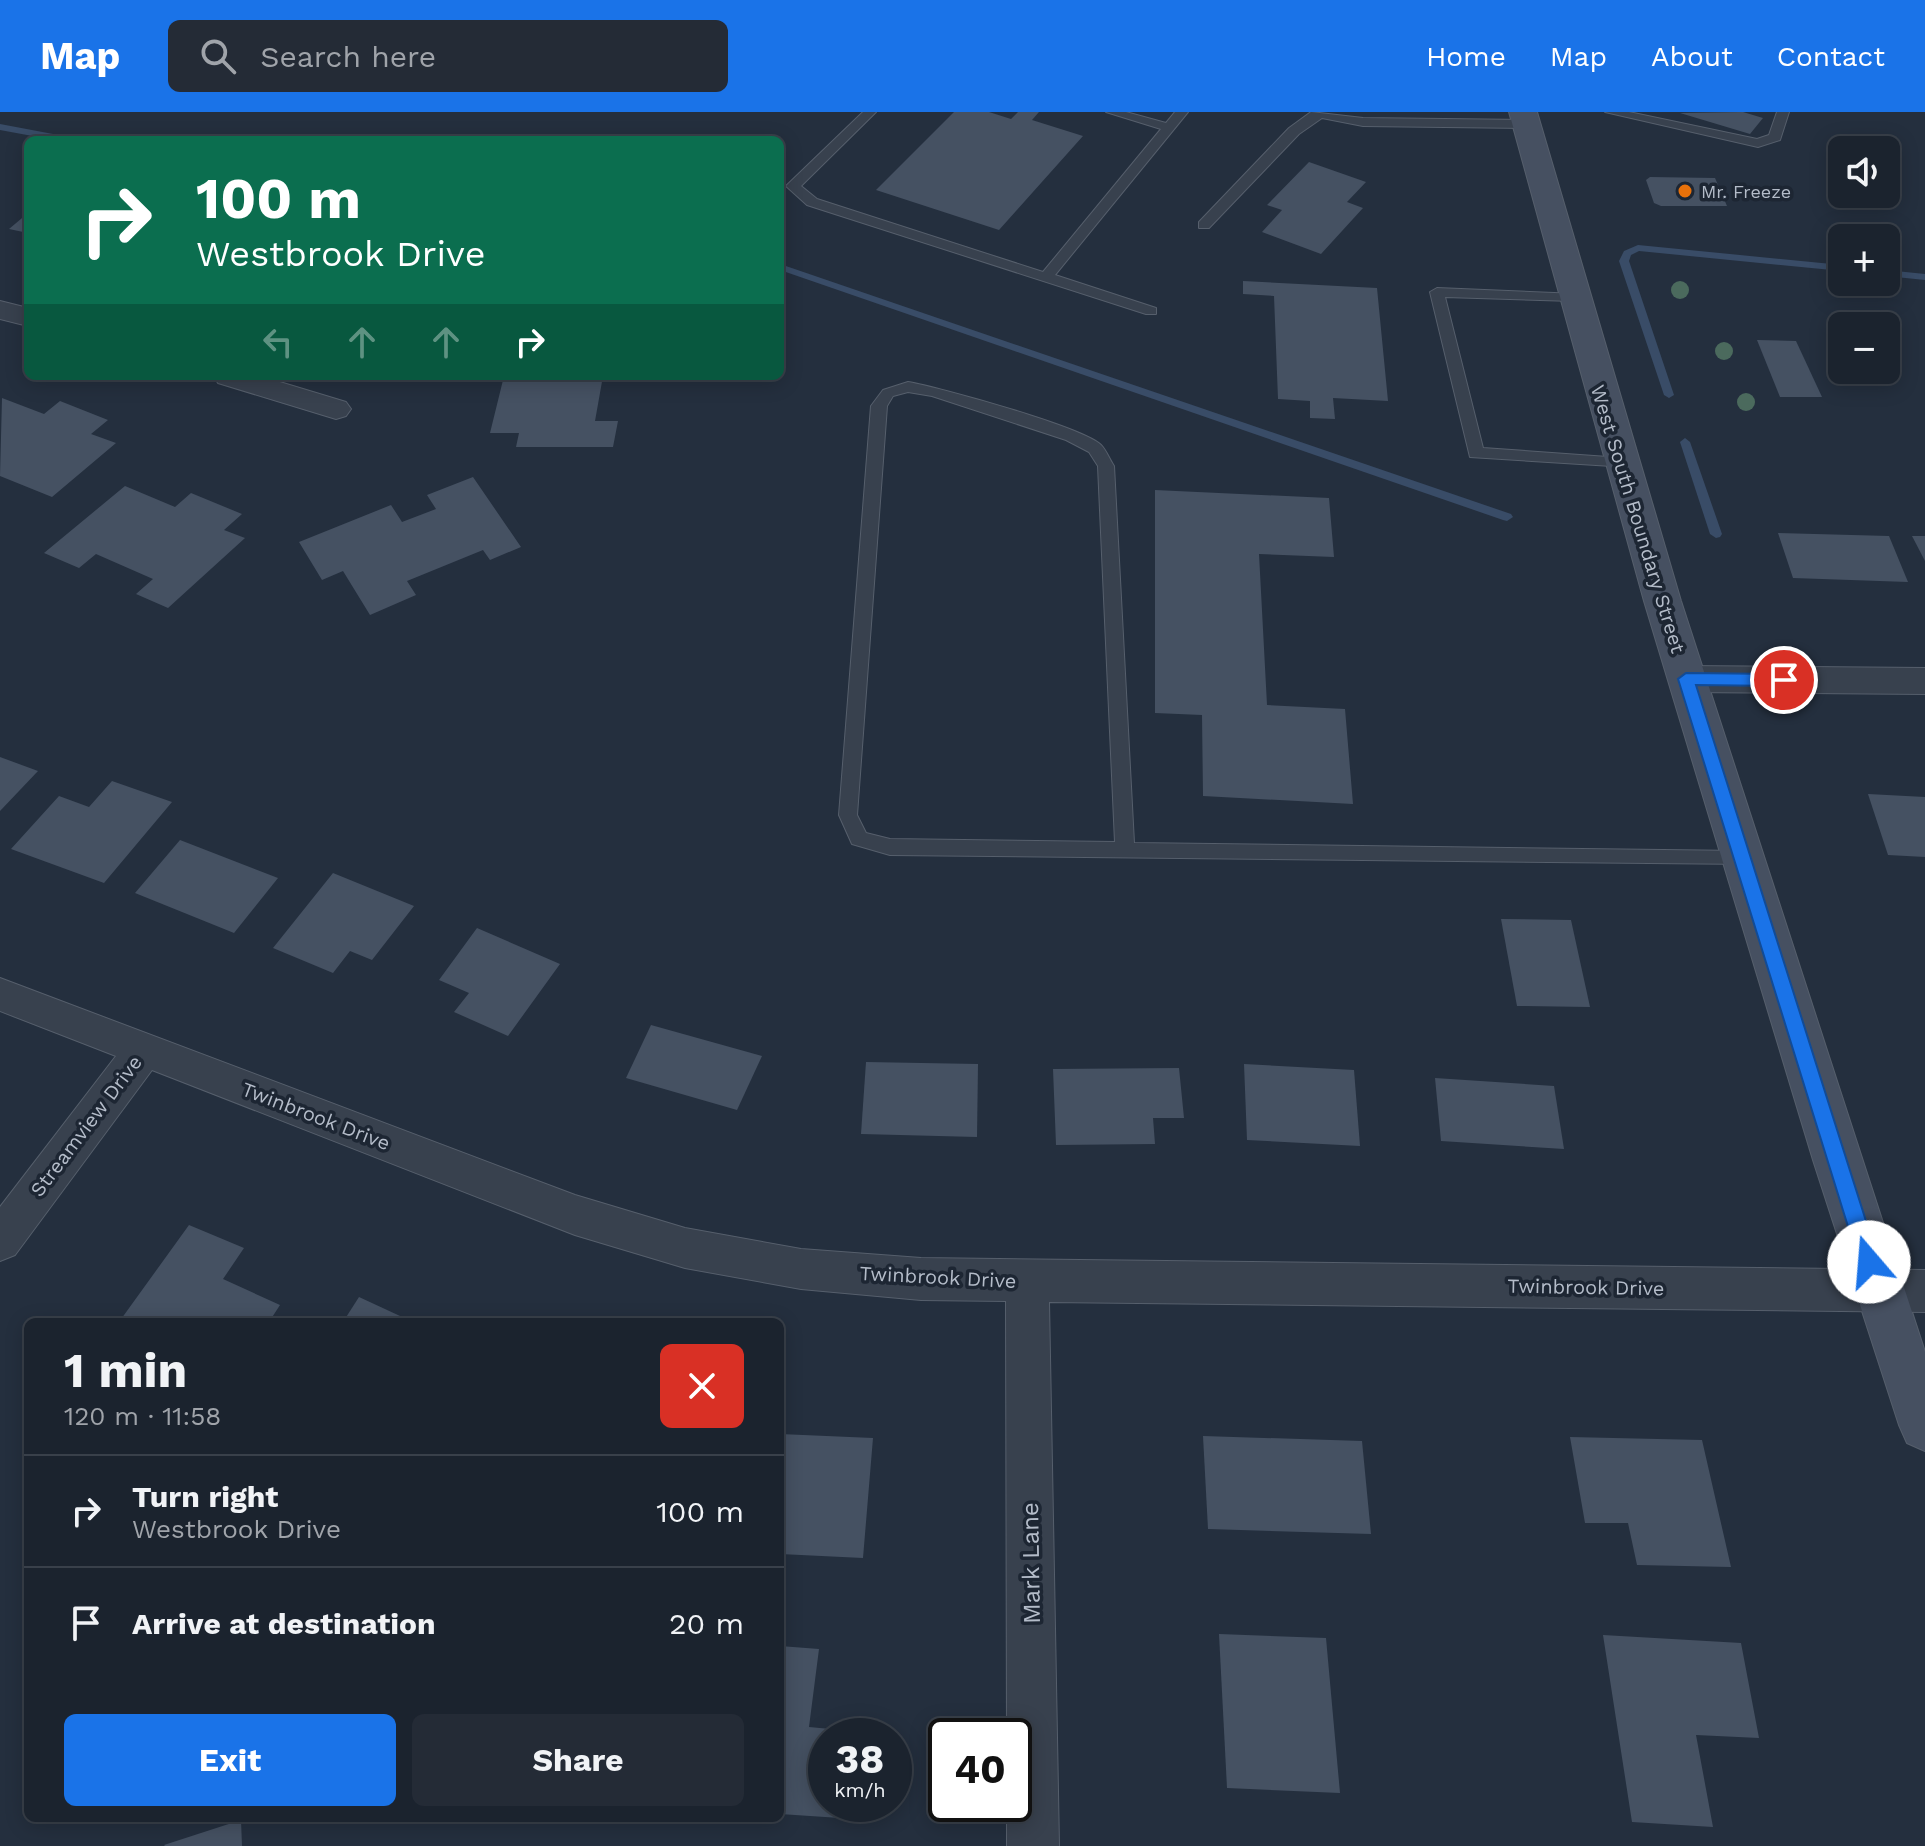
<!DOCTYPE html>
<meta charset="utf-8">
<style>
:root{--surface:#1b232e;--page:#242b36;--text:#f1f3f6;--muted:#a0a4aa;--line:#39404a;--accent:#1a73e8}
body{margin:0;font-family:"Work Sans",sans-serif;background:var(--page);color:var(--text);height:100vh;display:flex;flex-direction:column;font-size:30px;white-space:nowrap}
*{box-sizing:border-box;margin:0}
p{font-size:26px;color:var(--muted)}
.icon{flex:none;width:44px;height:44px;fill:none;stroke:currentColor;stroke-width:2;stroke-linecap:round;stroke-linejoin:round}
.map{position:relative;flex:1;overflow:hidden}
.sheet{position:absolute;left:24px;top:1206px;width:760px;height:504px;display:flex;flex-direction:column;background:var(--surface);border-radius:12px;box-shadow:0 4px 20px #0003,0 0 0 2px var(--line)}
.sheet>*{flex:none}
.top-card{position:absolute;left:24px;top:24px;width:760px;height:244px;border-radius:12px;box-shadow:0 4px 20px #0003,0 0 0 2px var(--line);background:#0b6e4f;color:#fff;overflow:hidden}
.fabs{position:absolute;left:1828px;top:24px;display:grid;gap:16px}
.fabs a{display:grid;place-items:center;width:72px;height:72px;border-radius:12px;background:var(--surface);box-shadow:0 4px 20px #0003,0 0 0 2px var(--line);font-size:40px}
.speed{position:absolute;left:808px;top:1606px;display:flex;gap:16px;font-size:40px;font-weight:700;text-align:center}
.speed>*{display:grid;place-content:center;width:104px;height:104px;border-radius:50%;background:var(--surface);box-shadow:0 4px 20px #0003,0 0 0 2px var(--line);line-height:1}
.speed small{font-size:20px;font-weight:400}
.speed .limit{border:4px solid #111;border-radius:12px;background:#fff;color:#111}
.pin{position:absolute;display:grid;place-items:center;width:68px;height:68px;color:#fff;margin:-34px;border:4px solid #fff;border-radius:50%;box-shadow:0 2px 8px #0007}
.me{position:absolute;width:88px;margin:-44px;rotate:342deg;stroke-linejoin:round;filter:drop-shadow(0 0 6px #0008)}
.turn{display:flex;align-items:center;gap:28px;height:168px;padding:0 40px;font-size:36px}
.turn .icon{width:104px;height:104px;stroke-width:2.5}
.turn b{display:block;font-size:56px;line-height:68px}
.lanes{display:flex;align-items:center;height:76px;padding:0 40px;background:#0003;justify-content:center;gap:40px;direction:ltr}
.lanes .off{opacity:.35}
.round{display:grid;place-items:center;flex:none;width:84px;height:84px;border-radius:12px;background:var(--page)}
.head{display:flex;align-items:center;justify-content:space-between;height:136px;padding:0 40px}
h1{font-size:48px;font-weight:700;line-height:60px}
.action{display:flex;gap:16px;margin-top:auto;padding:16px 40px}
.action a{flex:1;height:92px;border-radius:12px;background:var(--accent);color:#fff;font-size:32px;font-weight:700;line-height:92px;text-align:center}
.action a+a{background:var(--page);color:var(--text)}
ul{padding:0;list-style:none}
li{display:flex;align-items:center;gap:24px;height:112px;padding:0 40px;border-top:2px solid var(--line)}
li div{flex:1}
li b{display:block;font-size:30px}
li em{font-style:normal}
header{display:flex;align-items:center;gap:48px;box-sizing:border-box;height:112px;padding:0 40px;background:var(--accent);color:#fff}
header strong{font-size:38px}
nav{display:flex;gap:44px;margin-inline-start:auto;font-size:28px}
.search{width:560px;height:72px;background:var(--page);display:flex;align-items:center;gap:20px;box-sizing:border-box;padding:0 28px;border-radius:12px;color:var(--muted);font-size:30px}
.map>svg:first-child{display:block}
</style>
<header>
<strong>Map</strong>
<div class="search"><svg class="icon" aria-label="search" viewBox="0 0 24 24"><circle cx="10" cy="10" r="6"/><path d="M15 15l6 6"/></svg>Search here</div>
<nav><a>Home</a><a>Map</a><a>About</a><a>Contact</a></nav>
</header>
<div class="map">
<svg width="1925" height="1734" viewBox="0 0 1925 1734">
<rect width="100%" height="100%" fill="#242f3e"/>
<g fill="none" stroke-linecap="round" stroke-linejoin="round">
<g fill="#394c67" fill-rule="evenodd">
<path d="M0,12L69,25L74,28H54L0,18Z"/>
<path d="M1638,133L1842,153V159L1639,139L1631,143L1629,149L1674,283L1669,286L1664,283L1619,149L1624,139Z"/>
<path d="M780,152L1511,402L1513,405L1507,409L1503,408L780,158Z"/>
<path d="M1886,158L1925,162V168L1886,164Z"/>
<path d="M1685,326L1690,330L1722,422L1720,425L1716,426L1710,422L1680,330Z"/>
</g>
</g>
<g fill="#455162">
<path d="M954,0H989L1011,7L1018,0H1039L1032,8L1083,24L999,118L876,78Z"/>
<path d="M1743,0L1763,6L1750,22L1680,1Z"/>
<path d="M1309,50L1366,70L1347,90L1363,96L1321,142L1262,120L1282,98L1267,93Z"/>
<path d="M1650,65L1715,66L1727,94H1661L1654,91L1646,68Z"/>
<path d="M28,101V121L9,117Z"/>
<path d="M1243,169L1377,176L1388,289L1333,286L1335,307L1310,306V289L1278,287L1274,184L1243,182Z"/>
<path d="M1757,228L1796,229L1822,285H1780Z"/>
<path d="M504,264H603L595,309H618L613,335H516L519,321H490Z"/>
<path d="M2,286L44,302L60,289L108,308L91,322L116,331L52,385L0,364Z"/>
<path d="M473,365L521,435L490,448L483,438L407,469L416,483L370,503L343,459L322,468L299,430L391,393L402,410L436,397L427,383Z"/>
<path d="M125,374L175,395L191,381L242,402L224,418L245,426L168,496L136,482L153,467L96,442L79,456L44,441Z"/>
<path d="M1155,378L1329,386L1334,445L1259,442L1267,593L1345,597L1353,692L1203,684L1202,603L1155,601Z"/>
<path d="M1778,421L1889,424L1908,470L1793,466Z"/>
<path d="M1912,424H1925V449Z"/>
<path d="M0,645L38,659L0,699Z"/>
<path d="M112,669L172,690L104,771L11,737L59,684L89,695Z"/>
<path d="M1868,682L1925,685V745L1888,743Z"/>
<path d="M180,728L278,766L234,821L135,781Z"/>
<path d="M333,761L414,794L372,848L350,839L333,861L273,836Z"/>
<path d="M1501,807L1571,808L1590,895L1517,894Z"/>
<path d="M477,816L560,852L508,924L454,900L469,881L439,868Z"/>
<path d="M651,913L762,944L737,998L626,966Z"/>
<path d="M866,950L978,952L977,1025L861,1022Z"/>
<path d="M1244,952L1354,958L1360,1034L1247,1028Z"/>
<path d="M1179,956L1184,1006H1153L1155,1032L1056,1033L1053,957Z"/>
<path d="M1435,966L1554,974L1564,1037L1441,1029Z"/>
<path d="M189,1113L244,1136L223,1167L280,1193L269,1210H119Z"/>
<path d="M359,1185L413,1210H343Z"/>
<path d="M780,1322L873,1326L863,1446L780,1442Z"/>
<path d="M1203,1324L1362,1329L1371,1422L1208,1417Z"/>
<path d="M1570,1325L1702,1328L1731,1455L1637,1453L1628,1411H1585Z"/>
<path d="M1219,1522L1326,1526L1340,1681L1227,1676Z"/>
<path d="M1603,1523L1741,1531L1759,1626L1696,1623L1713,1715L1632,1710Z"/>
<path d="M780,1534L819,1537L809,1615L863,1620L862,1624H826V1692H856L855,1707L780,1702Z"/>
<path d="M241,1708L242,1734H165L164,1733Z"/>
</g>
<g fill="none" stroke-linecap="round" stroke-linejoin="round">
<defs>
<g id="lane">
<path d="M863,0H876L801,74L817,87L1043,160L1161,17L1106,0H1126L1166,11L1175,0H1188L1055,163L1156,196V202H1146L807,93L786,74Z"/>
<path d="M1311,0L1363,6L1526,8L1532,12L1526,16L1363,14L1322,6L1299,22L1209,116H1199V110L1289,16Z"/>
<path d="M1605,0H1629L1757,27L1769,23L1777,0H1789L1780,28L1758,35Z"/>
<path d="M1437,176L1578,182L1580,185L1573,189L1445,185L1483,336L1622,346L1628,347V355L1470,345L1430,180Z"/>
<path d="M908,270C938,275 1083,315 1101,333C1106,338 1110,348 1114,354L1134,731L1742,739L1749,742L1752,747L1749,752L890,743L852,732L839,703L871,294L883,278ZM908,280L932,284L1066,328L1089,340L1098,354L1115,730L890,727L866,721L857,703L887,294L893,284Z"/>
</g>
<g id="street">
<path d="M0,189L28,196V214L0,207Z"/>
<path d="M214,264H260L346,290L351,297L346,304L336,307L218,271Z"/>
<path d="M1686,554L1925,556V582L1686,580L1674,576L1669,567L1674,558Z"/>
<path d="M0,866L575,1083L685,1116L801,1137L921,1146L1925,1158V1200L1049,1190L1059,1734H1007V1692H1014V1624H1007L1006,1189L921,1188L801,1177L685,1156L575,1123L152,958L15,1143L0,1149V1095L116,944L0,899Z"/>
</g>
<path id="secondary" d="M1509,0H1537L1681,489L1925,1240V1339L1907,1331L1899,1313L1813,1048L1644,489Z"/>
</defs>
<use href="#lane" stroke="#565f6c" stroke-width="2"/>
<use href="#street" stroke="#565f6c" stroke-width="2"/>
<use href="#secondary" stroke="#565f6c" stroke-width="2"/>
<use href="#lane" fill="#38414e" fill-rule="evenodd"/>
<use href="#street" fill="#38414e" fill-rule="evenodd"/>
<use href="#secondary" fill="#465061" fill-rule="evenodd"/>
</g>
<g fill="#4b6a5d">
<circle cx="1680" cy="178" r="9"/>
<circle cx="1724" cy="239" r="9"/>
<circle cx="1746" cy="290" r="9"/>
</g>
<path fill="#1a73e8" stroke="#114b97" stroke-width="2" d="M1686,561L1784,562L1792,568L1784,574L1696,573L1879,1150L1876,1157L1869,1160L1862,1157L1859,1150L1678,567Z"/>
<circle fill="#e8710a" stroke="#1d2633" stroke-width="3" cx="1685" cy="79" r="8"/>
<g text-anchor="middle" dominant-baseline="central" stroke-width="7" stroke-linejoin="round" paint-order="stroke">
<g font-size="18" fill="#b4bcc9" stroke="#1d2633" text-anchor="start">
<text x="1701" y="79">Mr. Freeze</text>
</g>
<g font-size="20" fill="#b4bcc9" stroke="#1d2633">
<text transform="translate(1638 407) rotate(73)">West South Boundary Street</text>
<text transform="translate(316 1004) rotate(21)">Twinbrook Drive</text>
<text transform="translate(86 1014) rotate(-53)">Streamview Drive</text>
<text transform="translate(938 1165) rotate(3)">Twinbrook Drive</text>
<text transform="translate(1586 1175) rotate(1)">Twinbrook Drive</text>
</g>
<g font-size="24" fill="#b4bcc9" stroke="#1d2633">
<text transform="translate(1031 1451) rotate(-91)">Mark Lane</text>
</g>
</g>
</svg>
<div class="fabs">
<a><svg class="icon" aria-label="sound" viewBox="0 0 24 24"><path d="M4 9h4l5-4v14l-5-4H4zM17 9q2 3 0 6"/></svg></a>
<a>+</a>
<a>−</a>
</div>
<div class="speed"><div>38<small>km/h</small></div><div class="limit">40</div></div>
<div class="pin" style="left:1784px;top:568px;background:#d93025"><svg class="icon" aria-label="arrive" viewBox="0 0 24 24"><path d="M6 21V4h12l-3 4 3 4H6"/></svg></div>
<svg class="me" style="left:1869px;top:1150px" viewBox="-20 -20 40 40"><circle r="19" fill="#fff"/><path d="M0-13L10 11 0 6-10 11z" fill="#1a73e8"/></svg>
<div class="top-card">
<div class="turn"><svg class="icon" aria-label="right" viewBox="0 0 24 24"><path d="M7 20v-9h11M14 6l5 5-5 5"/></svg><div><b>100 m</b>Westbrook Drive</div></div>
<div class="lanes"><svg class="icon off" aria-label="left" viewBox="0 0 24 24"><path d="M17 20v-9H6M10 6l-5 5 5 5"/></svg><svg class="icon off" aria-label="ahead" viewBox="0 0 24 24"><path d="M12 20V5M6 11l6-6 6 6"/></svg><svg class="icon off" aria-label="ahead" viewBox="0 0 24 24"><path d="M12 20V5M6 11l6-6 6 6"/></svg><svg class="icon" aria-label="right" viewBox="0 0 24 24"><path d="M7 20v-9h11M14 6l5 5-5 5"/></svg></div>
</div>
<section class="sheet">
<div class="head"><div><h1>1 min</h1><p>120 m · 11:58</p></div><a class="round" style="background:#d93025;color:#fff"><svg class="icon" aria-label="close" viewBox="0 0 24 24"><path d="M6 6l12 12M18 6L6 18"/></svg></a></div>
<ul>
<li><svg class="icon" aria-label="right" viewBox="0 0 24 24"><path d="M7 20v-9h11M14 6l5 5-5 5"/></svg><div><b>Turn right</b><p>Westbrook Drive</p></div><em>100 m</em></li>
<li><svg class="icon" aria-label="arrive" viewBox="0 0 24 24"><path d="M6 21V4h12l-3 4 3 4H6"/></svg><div><b>Arrive at destination</b></div><em>20 m</em></li>
</ul>
<div class="action"><a>Exit</a><a>Share</a></div>
</section>
</div>
